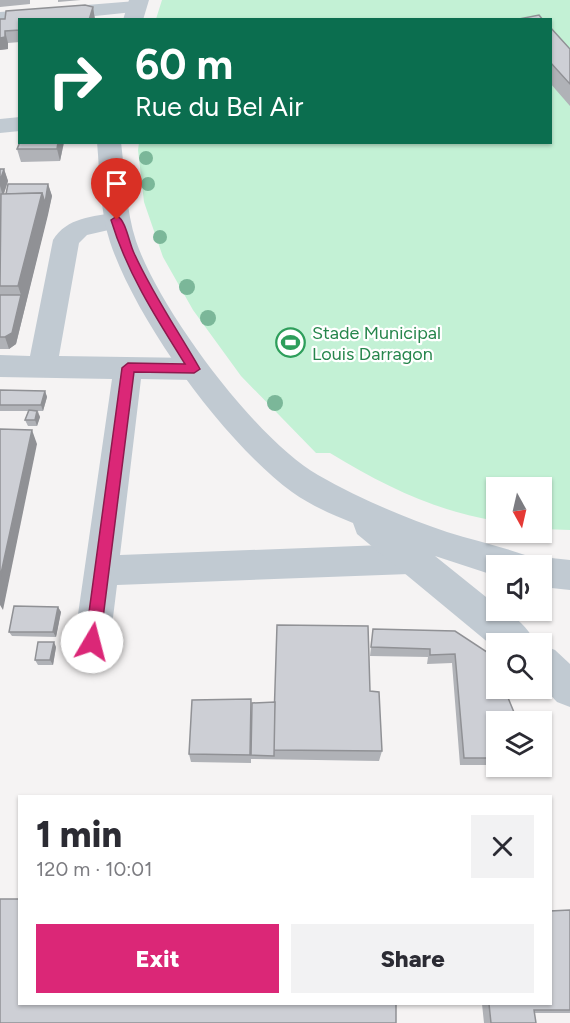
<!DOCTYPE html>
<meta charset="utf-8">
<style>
:root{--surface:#fff;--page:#f2f2f3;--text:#2b2b33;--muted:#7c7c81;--accent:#db2777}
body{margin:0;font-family:Figtree,sans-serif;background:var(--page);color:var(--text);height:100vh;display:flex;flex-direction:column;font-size:22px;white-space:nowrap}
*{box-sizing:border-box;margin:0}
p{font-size:20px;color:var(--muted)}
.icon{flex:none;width:33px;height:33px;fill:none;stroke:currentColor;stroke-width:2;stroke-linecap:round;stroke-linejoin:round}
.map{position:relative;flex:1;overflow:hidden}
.drawer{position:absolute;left:18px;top:795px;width:534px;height:210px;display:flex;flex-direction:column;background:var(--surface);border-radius:0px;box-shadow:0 2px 4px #0004}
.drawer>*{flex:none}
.top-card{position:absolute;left:18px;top:18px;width:534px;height:126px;border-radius:0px;box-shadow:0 2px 4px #0004;background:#0b6e4f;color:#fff;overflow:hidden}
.needle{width:39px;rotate:172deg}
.controls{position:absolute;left:486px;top:477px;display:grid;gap:12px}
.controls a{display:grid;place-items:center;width:66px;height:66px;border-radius:0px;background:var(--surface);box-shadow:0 2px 4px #0004;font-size:30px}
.pin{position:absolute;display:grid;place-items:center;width:51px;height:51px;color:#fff;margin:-62px -26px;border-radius:50% 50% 50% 0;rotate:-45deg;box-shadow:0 0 6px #0007}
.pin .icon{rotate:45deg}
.me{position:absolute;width:66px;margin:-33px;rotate:8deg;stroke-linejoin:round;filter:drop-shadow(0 0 4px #0008)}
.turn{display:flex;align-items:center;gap:21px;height:126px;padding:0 18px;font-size:27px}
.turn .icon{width:78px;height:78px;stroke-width:2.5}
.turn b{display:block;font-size:42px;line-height:51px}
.round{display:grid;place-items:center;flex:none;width:63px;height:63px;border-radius:0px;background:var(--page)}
.head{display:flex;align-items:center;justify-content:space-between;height:102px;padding:0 18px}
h1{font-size:36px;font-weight:800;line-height:45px}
.primary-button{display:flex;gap:12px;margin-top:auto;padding:12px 18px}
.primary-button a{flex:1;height:69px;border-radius:0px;background:var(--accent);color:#fff;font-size:24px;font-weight:800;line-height:69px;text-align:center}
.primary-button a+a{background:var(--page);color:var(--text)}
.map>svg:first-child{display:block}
</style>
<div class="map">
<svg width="570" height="1023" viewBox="0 0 570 1023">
<rect width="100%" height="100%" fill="#f5f3f3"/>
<path fill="#c3f1d5" d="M162,0H570V530L542,529V488H496V521C432,510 385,486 330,453H316L241,376L193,310L163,257L144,202L138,150L139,143L550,142V20L156,19Z"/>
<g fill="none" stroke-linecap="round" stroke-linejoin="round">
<g fill="#c1cad2" fill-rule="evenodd">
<path d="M136,1L143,3L146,7L143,11L57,20H20V23L0,24V12Z"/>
<path d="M20,117V131L0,133V119Z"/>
<path d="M117,212L126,214L130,220L126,226L87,235L79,243L59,356L194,358L204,361L209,369L204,377L194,380L141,379L120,555L409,544L421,549L426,559L421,569L409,574L117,585L110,642L105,654L92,659L79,654L74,642L112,379L0,377V355L30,356L53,240C67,217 93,217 117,212Z"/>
</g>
<g fill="#c1cad2" fill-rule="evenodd">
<path d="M129,0H149L143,20H123Z"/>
<path d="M97,142H121C125,175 126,210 136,241C159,309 256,440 318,475C358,498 403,517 447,532C473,540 499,546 525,555L529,563L542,557L570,560V590L542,587V566H496V576L435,556L496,605V610C512,610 530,630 536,644H496V649L357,534L353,523C333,515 310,505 292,492C224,442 137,322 110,242C100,211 100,176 97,142Z"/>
<path d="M542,645L555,650L570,664V707L557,702L542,686Z"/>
</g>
</g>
<g fill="#7bb799">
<circle cx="146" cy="158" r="7"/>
<circle cx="148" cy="184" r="7"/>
<circle cx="160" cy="237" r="7"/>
<circle cx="187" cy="287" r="8"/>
<circle cx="208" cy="318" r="8"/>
<circle cx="275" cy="403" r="8"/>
</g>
<g fill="#b0b2b7">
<path d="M0,0H30V4L0,7Z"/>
<path d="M58,0H81L58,2Z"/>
<path d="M93,7L95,20H20V42L8,43V49L0,50V19Z"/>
<path d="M550,27L570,49V106L550,83Z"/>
<path d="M20,142H64L60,161L21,162L17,149Z"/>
<path d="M0,169H4L8,181L4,194L48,184L52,196L16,344L9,349H0Z"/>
<path d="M0,390L45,391L47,397L43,411H38L40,417L37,426H28L25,420L28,411H0Z"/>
<path d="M58,607L61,612L56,637L12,636L9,632Z"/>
<path d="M373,629L455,631L496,722V765H460L452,663L427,664L428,657L370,656Z"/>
<path d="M56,647L53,665H38L35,660Z"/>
<path d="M370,691L382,751L379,761L251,759V754V763L191,762L189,754L275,702Z"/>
<path d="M570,910V1013H534L536,1023H484L482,1004H550Z"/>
</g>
<g fill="#909195">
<path d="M93,7L95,20H89Z"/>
<path d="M5,31L8,43V49L0,50V38Z"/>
<path d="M58,142H64L60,161L57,149Z"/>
<path d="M4,169L8,181L3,196L0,186V181Z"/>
<path d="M48,184L52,196L48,215L16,344L9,349L5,337L21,295L18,286L42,193Z"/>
<path d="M45,391L47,397L43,411L41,405Z"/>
<path d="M37,411L40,417L37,426L35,420Z"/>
<path d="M32,430L37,444L3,610L0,605V578Z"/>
<path d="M58,607L61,612L56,637L53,632Z"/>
<path d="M54,642L56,647L53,665L50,660Z"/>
</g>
<g fill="#cdcfd5" stroke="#909195" stroke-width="1.5">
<path d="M85,5L93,7L89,20H20V30L5,31V37L0,38V19H5L6,11Z"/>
<path d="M539,15L543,20H514Z"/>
<path d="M550,27L570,49V84L550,62Z"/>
<path d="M20,142H58L57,149H17Z"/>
<path d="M0,169H4L0,181Z"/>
<path d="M8,184H48L45,203L42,193L6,194Z"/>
<path d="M42,193L18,286H0L1,194Z"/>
<path d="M0,295H21L12,333L5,337H0Z"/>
<path d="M0,390L45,391L41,405H0Z"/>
<path d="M29,410L37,411L35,420H25Z"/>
<path d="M0,429L32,430L0,578Z"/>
<path d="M14,606L58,607L53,632H9Z"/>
<path d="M277,625L368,626L370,691L379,692L382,751L273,750Z"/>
<path d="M373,629L455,631L490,654L496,669V688H504L518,722H496V758H464L455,654L430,655V649L371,647Z"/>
<path d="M38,642H54L50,660H35Z"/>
<path d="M251,699L250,755L189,754L192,700Z"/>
<path d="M275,702L274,756L251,755L252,703Z"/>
<path d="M0,899H20V1004H396V1023H0Z"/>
<path d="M570,910V1010H534L536,1023H491L489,1004H550V911Z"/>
</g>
<path fill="#db2777" stroke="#8e194d" stroke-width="1.5" d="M117,216C126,220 129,243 134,253C153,295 177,329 200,369L194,373L134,372L100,642L92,649L85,642L122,368L128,363L185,364C156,318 127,273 111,220Z"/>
<defs>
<symbol id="stadium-ring" viewBox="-11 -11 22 22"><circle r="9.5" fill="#fff" stroke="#2e9e5b" stroke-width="1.5"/><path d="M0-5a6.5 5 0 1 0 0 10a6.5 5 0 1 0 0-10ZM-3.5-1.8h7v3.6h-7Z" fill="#2e9e5b"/></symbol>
</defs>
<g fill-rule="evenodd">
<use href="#stadium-ring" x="274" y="326" width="33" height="33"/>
</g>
<g text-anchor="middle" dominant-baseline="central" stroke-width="4.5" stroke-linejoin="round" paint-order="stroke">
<g font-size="18" fill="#27864d" stroke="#fff" text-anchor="start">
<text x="312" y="333">Stade Municipal<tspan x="312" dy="21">Louis Darragon</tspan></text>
</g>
</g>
</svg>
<div class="controls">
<a><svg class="needle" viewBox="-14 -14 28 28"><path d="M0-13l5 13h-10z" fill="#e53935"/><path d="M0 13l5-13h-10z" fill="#7c7c81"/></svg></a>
<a><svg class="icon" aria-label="sound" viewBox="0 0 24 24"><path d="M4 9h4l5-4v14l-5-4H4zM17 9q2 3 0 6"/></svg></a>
<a><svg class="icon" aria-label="search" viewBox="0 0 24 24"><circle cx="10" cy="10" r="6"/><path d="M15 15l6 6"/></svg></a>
<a><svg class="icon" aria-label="layers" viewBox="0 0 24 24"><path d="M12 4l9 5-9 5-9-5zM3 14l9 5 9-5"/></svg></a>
</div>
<div class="pin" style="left:117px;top:220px;background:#d93025"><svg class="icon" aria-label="arrive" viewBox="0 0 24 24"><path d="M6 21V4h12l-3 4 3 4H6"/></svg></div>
<svg class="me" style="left:92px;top:642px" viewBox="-20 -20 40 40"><circle r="19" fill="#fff"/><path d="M0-13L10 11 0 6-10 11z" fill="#db2777"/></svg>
<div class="top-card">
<div class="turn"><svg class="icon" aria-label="right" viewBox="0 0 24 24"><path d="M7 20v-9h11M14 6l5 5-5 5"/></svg><div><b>60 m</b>Rue du Bel Air</div></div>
</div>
<section class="drawer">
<div class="head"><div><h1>1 min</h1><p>120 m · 10:01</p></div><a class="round"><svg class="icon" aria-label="close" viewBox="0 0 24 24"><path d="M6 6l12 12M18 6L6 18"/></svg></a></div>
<div class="primary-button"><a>Exit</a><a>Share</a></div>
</section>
</div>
